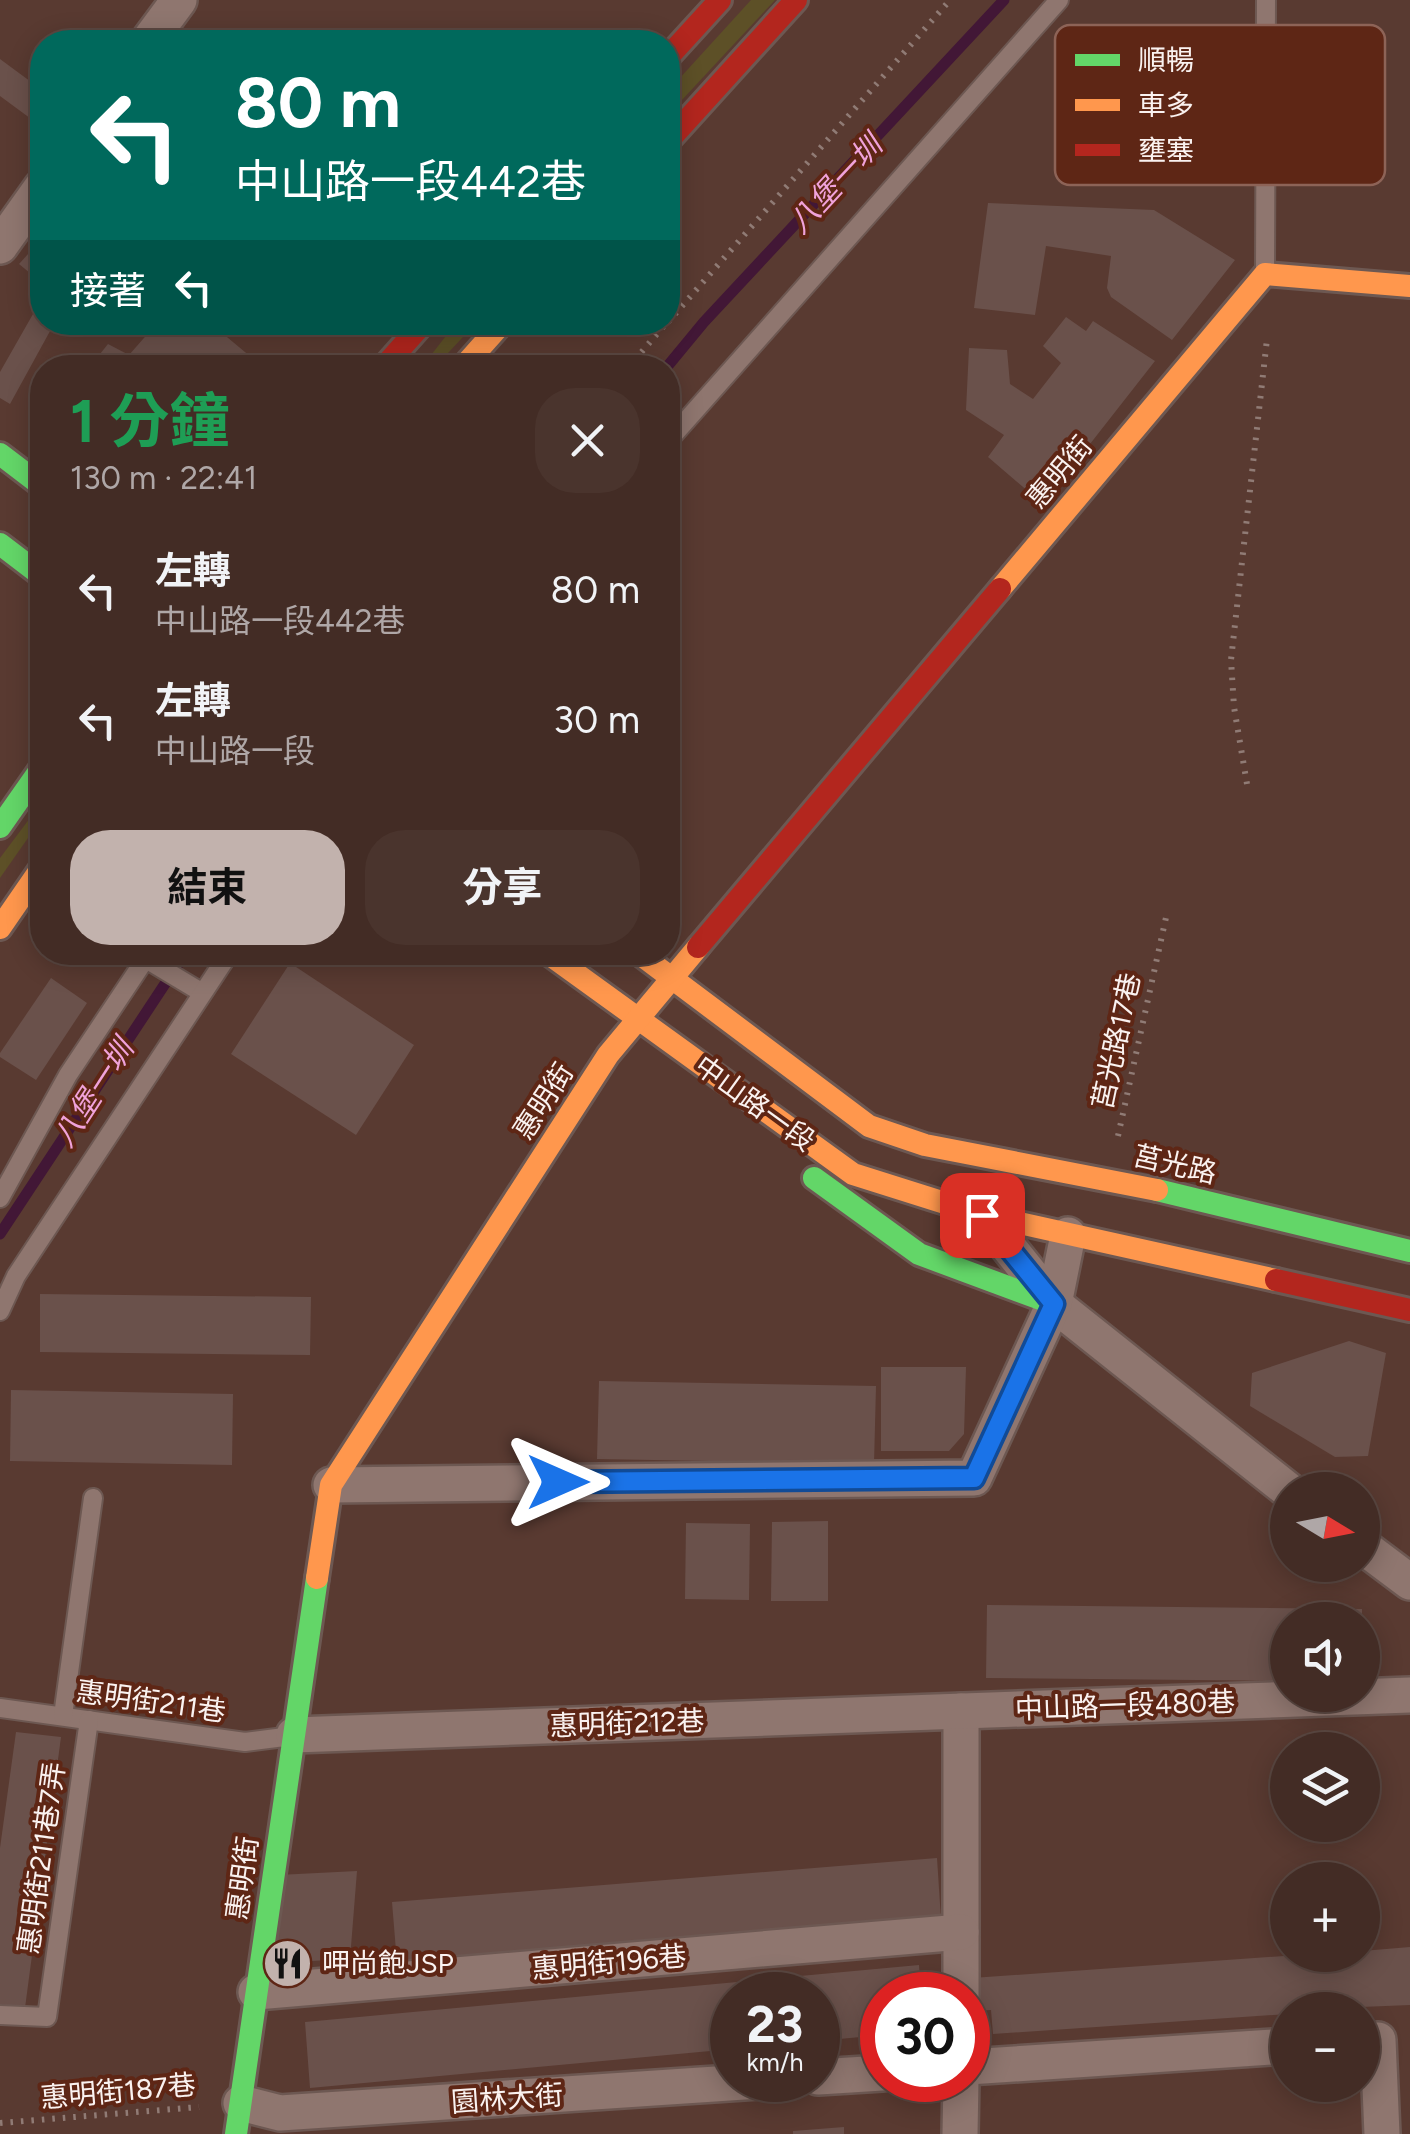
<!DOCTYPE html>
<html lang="zh-TW">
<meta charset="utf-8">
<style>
:root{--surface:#432c25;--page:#4a342d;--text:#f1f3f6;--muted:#afa7a7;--line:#5b4842;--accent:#c2b2ad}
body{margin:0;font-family:Figtree,"Noto Sans TC",sans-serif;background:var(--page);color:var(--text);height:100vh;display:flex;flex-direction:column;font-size:38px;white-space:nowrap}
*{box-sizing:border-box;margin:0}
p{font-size:32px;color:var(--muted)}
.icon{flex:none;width:55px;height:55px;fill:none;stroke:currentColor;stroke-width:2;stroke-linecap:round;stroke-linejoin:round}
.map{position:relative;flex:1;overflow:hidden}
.side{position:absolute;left:30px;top:355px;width:650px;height:610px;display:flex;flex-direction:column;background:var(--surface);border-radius:40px;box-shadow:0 5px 25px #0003,0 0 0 2px var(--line)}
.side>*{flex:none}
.top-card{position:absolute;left:30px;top:30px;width:650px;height:305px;border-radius:40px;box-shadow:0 5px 25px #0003,0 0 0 2px var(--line);background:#00695c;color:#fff;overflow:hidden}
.needle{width:65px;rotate:100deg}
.buttons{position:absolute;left:1270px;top:1472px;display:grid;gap:20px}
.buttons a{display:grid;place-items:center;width:110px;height:110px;border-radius:50%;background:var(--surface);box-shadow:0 5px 25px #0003,0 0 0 2px var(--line);font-size:50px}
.speed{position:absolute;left:710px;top:1972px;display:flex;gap:20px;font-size:50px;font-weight:700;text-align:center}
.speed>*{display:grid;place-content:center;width:130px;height:130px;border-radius:50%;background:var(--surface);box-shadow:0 5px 25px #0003,0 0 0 2px var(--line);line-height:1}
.speed small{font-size:25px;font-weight:400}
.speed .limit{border:15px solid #d22;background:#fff;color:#111}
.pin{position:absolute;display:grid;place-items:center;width:85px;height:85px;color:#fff;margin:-42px;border-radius:20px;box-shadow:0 5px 15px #0006}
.me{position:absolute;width:110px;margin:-55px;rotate:90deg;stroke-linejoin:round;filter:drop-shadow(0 0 8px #0008)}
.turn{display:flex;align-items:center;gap:35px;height:210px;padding:0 40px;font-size:45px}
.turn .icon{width:130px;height:130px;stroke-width:2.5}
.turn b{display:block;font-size:70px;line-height:85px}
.then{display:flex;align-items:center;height:95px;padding:0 40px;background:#0003;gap:20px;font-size:38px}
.round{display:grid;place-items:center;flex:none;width:105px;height:105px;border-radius:40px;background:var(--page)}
.summary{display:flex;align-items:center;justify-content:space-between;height:170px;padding:0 40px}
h1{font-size:60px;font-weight:700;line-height:75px;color:#1e9e55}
.action{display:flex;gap:20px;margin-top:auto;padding:20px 40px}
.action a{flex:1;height:115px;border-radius:40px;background:var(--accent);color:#111;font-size:40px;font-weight:700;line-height:115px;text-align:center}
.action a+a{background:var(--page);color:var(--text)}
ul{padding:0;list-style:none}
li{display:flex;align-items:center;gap:30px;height:130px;padding:0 40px}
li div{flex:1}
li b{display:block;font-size:38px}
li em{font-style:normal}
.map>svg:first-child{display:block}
</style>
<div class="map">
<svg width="1410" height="2134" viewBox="0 0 1410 2134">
<rect width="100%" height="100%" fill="#593a31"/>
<g fill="#5d5027">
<path d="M751,0H775L668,115V91Z"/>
<path d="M456,323H476L435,367L421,368Z"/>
<path d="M42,802V818L0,878V858Z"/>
</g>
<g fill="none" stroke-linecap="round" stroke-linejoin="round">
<g stroke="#421736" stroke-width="11">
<path d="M666,368L704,322L1004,0"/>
<path d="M0,1234L186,952"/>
</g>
</g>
<g fill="#6a514b">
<path d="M0,59L42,90V127L0,96Z"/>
<path d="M988,203L1154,210L1235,260L1172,340L1111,297L1107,288L1111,256L1046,246L1035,315L974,308Z"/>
<path d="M39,242L42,244V283L19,264Z"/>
<path d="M37,307L42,311V322H55L10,404L0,398V372Z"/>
<path d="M1066,317L1086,331L1093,321L1155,361L1043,504L988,457L1004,435L966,410L969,348L1007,350L1010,384L1033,399L1061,363L1043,346Z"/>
<path d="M158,322H209L264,368H171L157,355L147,368H68L76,354L92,364L108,344L129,355Z"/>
<path d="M42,410V441L30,430Z"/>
<path d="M290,963L414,1045L356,1135L231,1054Z"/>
<path d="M51,978L87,1003L36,1080L0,1057V1053Z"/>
<path d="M40,1294L311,1297L310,1355L40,1352Z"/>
<path d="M1349,1341L1386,1353L1368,1456L1335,1457L1250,1406L1252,1373Z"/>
<path d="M881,1367H966L964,1434L949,1451H881Z"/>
<path d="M599,1381L876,1386L874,1464L597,1459Z"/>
<path d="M11,1390L233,1394L232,1465L10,1461Z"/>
<path d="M828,1521V1601H771L772,1522Z"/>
<path d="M686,1523L750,1524L749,1600L685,1599Z"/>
<path d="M987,1605L1362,1609V1620H1288V1681L986,1678Z"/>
<path d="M16,1732L61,1737L25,2008L0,2004V1848Z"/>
<path d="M937,1858L941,1919L397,1963L392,1902Z"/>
<path d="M357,1871L350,1959L271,1963L278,1875Z"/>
<path d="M1410,1947V2005L1288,2010V2014L993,2034L991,2010L974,2011L972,1978L1298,1955H1362V1951Z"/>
<path d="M919,1965L921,1995H882V2035L818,2041V1995H732V2049L310,2088L305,2022Z"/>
<path d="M844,2127V2134H793V2131Z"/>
</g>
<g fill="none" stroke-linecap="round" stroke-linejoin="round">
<defs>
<g id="lane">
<path d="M1265,274L1266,0"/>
<path d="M668,441L1059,0"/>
<path d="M146,959L201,992"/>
<path d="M0,1198L68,1075L150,952"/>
<path d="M0,1311L16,1276L230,952"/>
<path d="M0,1708L245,1742L292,1736"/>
<path d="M63,1716L93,1498"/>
<path d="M0,2015L47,2017L89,1720"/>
</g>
<g id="street">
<path d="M148,42L179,0"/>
<path d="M0,246L42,187"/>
<path d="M982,1214L1054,1304L1288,1490"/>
<path d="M331,1485L974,1478L1054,1304L1068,1235"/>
<path d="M1362,1546L1410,1582"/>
<path d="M961,1711V1995"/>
<path d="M294,1735L1410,1695"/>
<path d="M256,1992L961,1932"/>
<path d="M1378,2040L1382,2134"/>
<path d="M968,2067L1288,2046"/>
<path d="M818,2077L882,2073"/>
<path d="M241,2103L280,2113L775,2080"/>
<path d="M960,2134L961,2080"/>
</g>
<g id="fast">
<path d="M0,454L42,486"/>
<path d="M0,544L42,576"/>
<path d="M0,827L42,767"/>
<path d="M814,1178L919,1254L1054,1304"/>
<path d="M1157,1190L1410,1251"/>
<path d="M236,2134L317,1578"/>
</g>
<g id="slow">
<path d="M462,368L503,322"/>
<path d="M1000,589L1265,274L1410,286"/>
<path d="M0,928L42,867"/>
<path d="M546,952L853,1174L983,1215L1276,1280"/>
<path d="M637,952L869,1126L925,1145L1157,1190"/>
<path d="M317,1578L331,1485L608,1055L698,947"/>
</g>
<g id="jam">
<path d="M668,57L720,0"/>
<path d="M668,141L796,0"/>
<path d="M383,368L424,322"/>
<path d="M698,947L1000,589"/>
<path d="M1276,1280L1410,1310"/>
</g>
</defs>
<use href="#lane" stroke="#6d5852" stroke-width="22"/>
<use href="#street" stroke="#6d5852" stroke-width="40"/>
<use href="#fast" stroke="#6d5852" stroke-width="28"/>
<use href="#slow" stroke="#6d5852" stroke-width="28"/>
<use href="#jam" stroke="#6d5852" stroke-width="28"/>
<g stroke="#907b75" stroke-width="6" stroke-dasharray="2.5 8" stroke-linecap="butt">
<path d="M668,322L950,0"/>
<path d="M628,368L667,322"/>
<path d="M1247,784L1234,707L1231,660L1267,339"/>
<path d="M1118,1136L1167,913"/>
<path d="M0,2123L199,2107"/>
</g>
<use href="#lane" stroke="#8f766f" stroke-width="18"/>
<use href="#street" stroke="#8f766f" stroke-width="35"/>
<use href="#fast" stroke="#63d668" stroke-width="22"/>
<use href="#slow" stroke="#ff974d" stroke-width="22"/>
<use href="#jam" stroke="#b3261e" stroke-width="22"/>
</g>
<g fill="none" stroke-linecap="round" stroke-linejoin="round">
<defs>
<path id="route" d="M558,1482L974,1478L1054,1304L982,1215"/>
</defs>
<use href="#route" stroke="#114b97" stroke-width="25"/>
<use href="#route" stroke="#1a73e8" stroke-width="18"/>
</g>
<defs>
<symbol id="restaurant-disc" viewBox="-11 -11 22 22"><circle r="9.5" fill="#c2b2ad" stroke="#5e2615"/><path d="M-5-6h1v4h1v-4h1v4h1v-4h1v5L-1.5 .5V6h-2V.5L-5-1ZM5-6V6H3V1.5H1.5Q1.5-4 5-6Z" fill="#111"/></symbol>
</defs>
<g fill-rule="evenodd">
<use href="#restaurant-disc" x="260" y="1936" width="55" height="55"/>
</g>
<g text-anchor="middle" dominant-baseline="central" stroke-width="8" stroke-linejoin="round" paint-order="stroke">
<g font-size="28" fill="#faf2f0" stroke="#5e2615">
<text transform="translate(1059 472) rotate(-50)">惠明街</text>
<text transform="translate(1116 1041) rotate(-78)">莒光路17巷</text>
<text transform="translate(543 1101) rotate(-57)">惠明街</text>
<text transform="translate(755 1103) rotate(36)">中山路一段</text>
<text transform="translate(1175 1164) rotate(13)">莒光路</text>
<text transform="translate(151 1701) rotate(8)">惠明街211巷</text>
<text transform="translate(1125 1705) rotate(-2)">中山路一段480巷</text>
<text transform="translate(627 1723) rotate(-2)">惠明街212巷</text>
<text transform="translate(41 1858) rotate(-82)">惠明街211巷7弄</text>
<text transform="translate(242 1878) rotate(-82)">惠明街</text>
<text transform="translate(609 1962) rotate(-5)">惠明街196巷</text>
<text transform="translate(118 2091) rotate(-5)">惠明街187巷</text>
<text transform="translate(507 2098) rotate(-4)">園林大街</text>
</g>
<g font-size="28" fill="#faf2f0" stroke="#5e2615" text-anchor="start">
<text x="322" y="1963">呷尚飽JSP</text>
</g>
<g font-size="30" font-style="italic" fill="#f0a2da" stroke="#5e2615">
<text transform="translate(835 184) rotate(-47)">八堡一圳</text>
<text transform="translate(93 1093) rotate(-57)">八堡一圳</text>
</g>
</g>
<rect x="1055" y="25" width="330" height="160" rx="15" fill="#5e2615" stroke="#8d6357" stroke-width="2.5"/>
<rect x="1075" y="54" width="45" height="12" fill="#63d668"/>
<rect x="1075" y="99" width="45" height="12" fill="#ff974d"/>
<rect x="1075" y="144" width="45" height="12" fill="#b3261e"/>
<g font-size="28" fill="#faf2f0">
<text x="1138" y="70">順暢</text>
<text x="1138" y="115">車多</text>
<text x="1138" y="160">壅塞</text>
</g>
</svg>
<div class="buttons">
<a><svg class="needle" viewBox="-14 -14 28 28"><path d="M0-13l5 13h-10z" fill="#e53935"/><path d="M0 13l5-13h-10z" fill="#afa7a7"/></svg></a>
<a><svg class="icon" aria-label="sound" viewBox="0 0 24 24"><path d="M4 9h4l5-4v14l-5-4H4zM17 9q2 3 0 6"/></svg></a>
<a><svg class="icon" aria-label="layers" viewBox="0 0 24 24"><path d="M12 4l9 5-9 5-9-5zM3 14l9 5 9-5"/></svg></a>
<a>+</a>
<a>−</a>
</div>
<div class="speed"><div>23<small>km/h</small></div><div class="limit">30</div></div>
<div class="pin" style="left:982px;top:1215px;background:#d93025"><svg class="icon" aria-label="arrive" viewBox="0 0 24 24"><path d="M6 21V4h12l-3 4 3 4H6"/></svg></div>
<svg class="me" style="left:558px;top:1482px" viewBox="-20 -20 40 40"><path d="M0-17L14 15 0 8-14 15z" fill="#1a73e8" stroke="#fff" stroke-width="4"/></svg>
<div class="top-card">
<div class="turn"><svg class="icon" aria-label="left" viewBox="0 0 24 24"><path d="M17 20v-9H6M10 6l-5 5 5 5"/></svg><div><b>80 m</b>中山路一段442巷</div></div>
<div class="then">接著<svg class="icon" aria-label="left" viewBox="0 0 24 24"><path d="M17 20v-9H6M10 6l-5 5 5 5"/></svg></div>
</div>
<section class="side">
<div class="summary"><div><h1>1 分鐘</h1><p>130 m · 22:41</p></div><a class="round"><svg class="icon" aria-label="close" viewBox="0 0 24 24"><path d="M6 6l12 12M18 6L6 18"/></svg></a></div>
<ul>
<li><svg class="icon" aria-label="left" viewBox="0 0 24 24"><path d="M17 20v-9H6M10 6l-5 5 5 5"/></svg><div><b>左轉</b><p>中山路一段442巷</p></div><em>80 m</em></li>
<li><svg class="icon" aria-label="left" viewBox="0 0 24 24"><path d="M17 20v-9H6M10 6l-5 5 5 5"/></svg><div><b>左轉</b><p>中山路一段</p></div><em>30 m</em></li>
</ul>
<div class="action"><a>結束</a><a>分享</a></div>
</section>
</div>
